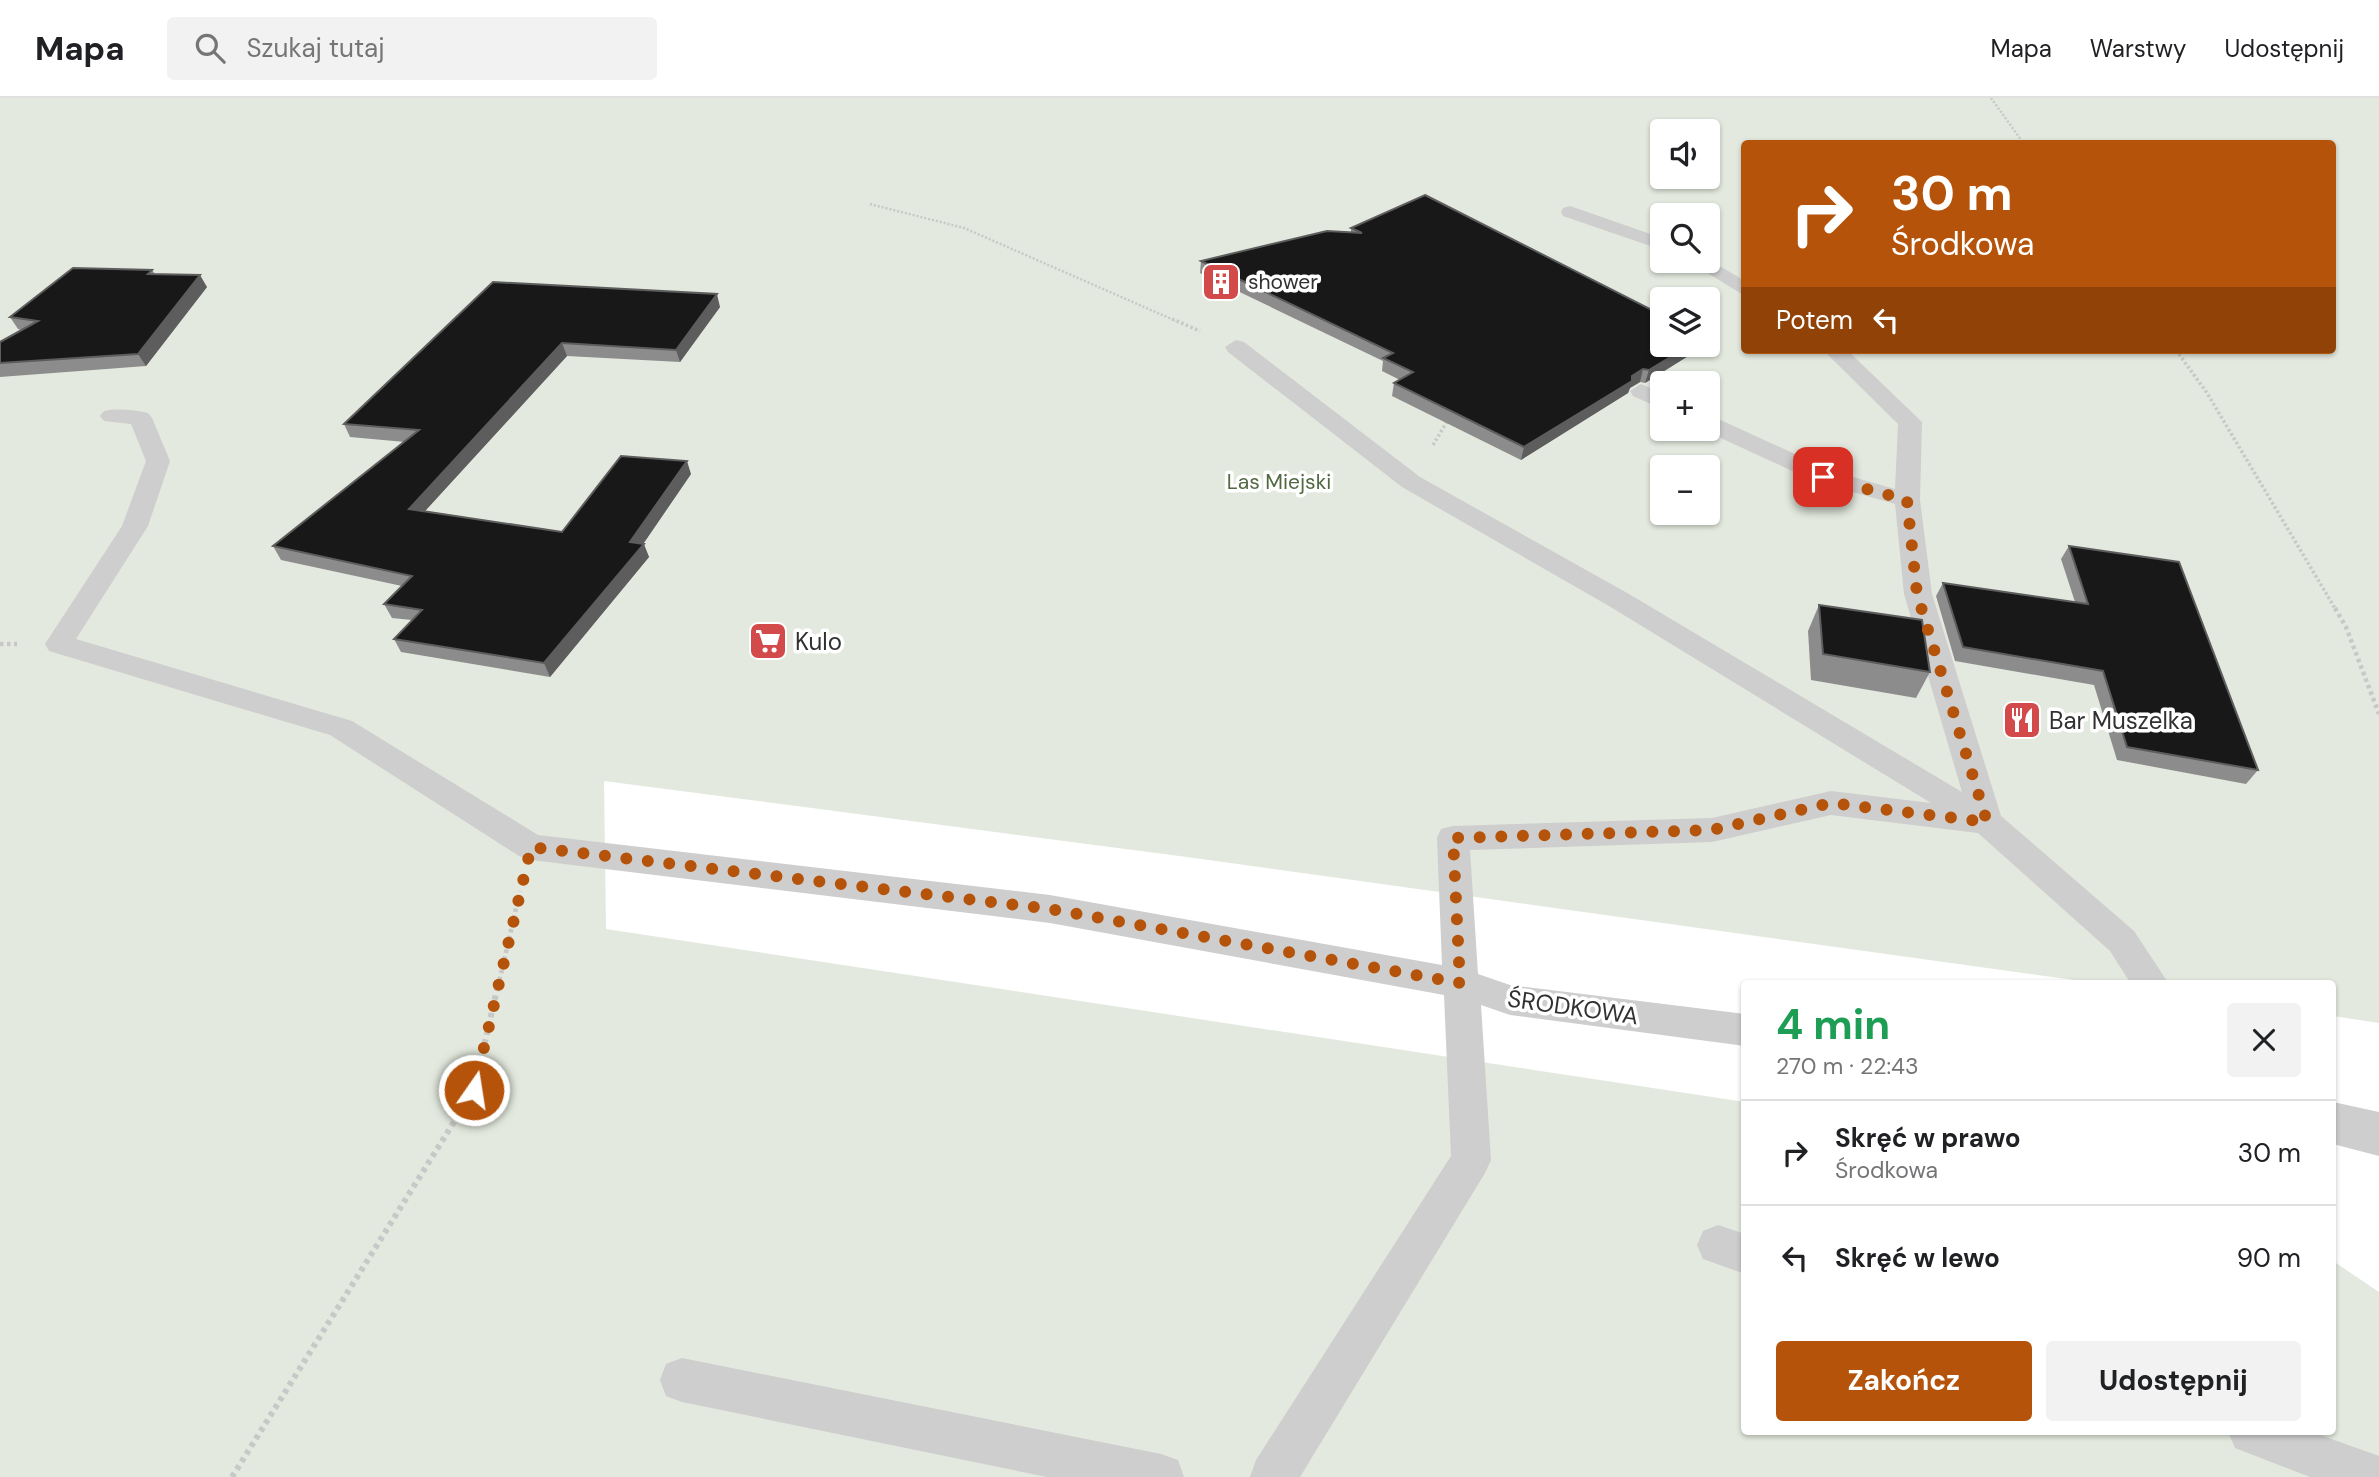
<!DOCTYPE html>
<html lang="pl">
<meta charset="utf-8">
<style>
:root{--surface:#fff;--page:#f2f2f2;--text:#202124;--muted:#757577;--line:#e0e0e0;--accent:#b45309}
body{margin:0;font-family:"DM Sans",sans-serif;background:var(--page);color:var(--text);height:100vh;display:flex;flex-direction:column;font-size:26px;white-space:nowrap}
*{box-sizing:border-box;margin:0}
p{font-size:23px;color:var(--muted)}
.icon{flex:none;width:38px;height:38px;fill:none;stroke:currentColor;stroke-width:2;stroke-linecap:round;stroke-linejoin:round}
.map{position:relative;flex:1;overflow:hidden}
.panel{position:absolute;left:1741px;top:882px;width:595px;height:455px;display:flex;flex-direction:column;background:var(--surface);border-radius:7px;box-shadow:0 2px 5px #0004}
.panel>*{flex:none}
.banner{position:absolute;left:1741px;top:42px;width:595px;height:214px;border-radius:7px;box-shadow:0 2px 5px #0004;background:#b45309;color:#fff;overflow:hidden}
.tools{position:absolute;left:1650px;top:21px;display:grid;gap:14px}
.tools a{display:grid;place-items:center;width:70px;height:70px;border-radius:7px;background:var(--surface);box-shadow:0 2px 5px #0004;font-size:35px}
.pin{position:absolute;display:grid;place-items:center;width:60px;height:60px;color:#fff;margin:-30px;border-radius:14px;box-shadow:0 4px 10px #0006}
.me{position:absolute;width:77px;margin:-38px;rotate:13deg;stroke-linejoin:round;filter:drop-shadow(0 0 5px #0008)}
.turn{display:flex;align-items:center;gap:24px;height:147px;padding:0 35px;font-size:32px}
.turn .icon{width:91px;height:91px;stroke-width:2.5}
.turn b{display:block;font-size:49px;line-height:60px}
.then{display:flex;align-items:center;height:66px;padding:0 35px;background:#0003;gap:14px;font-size:26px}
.round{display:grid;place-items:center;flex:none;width:74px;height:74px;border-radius:7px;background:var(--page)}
.overview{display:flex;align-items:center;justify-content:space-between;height:119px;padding:0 35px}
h1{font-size:42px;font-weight:700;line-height:52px;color:#1e9e55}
.primary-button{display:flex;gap:14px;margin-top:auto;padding:14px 35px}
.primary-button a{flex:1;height:80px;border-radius:7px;background:var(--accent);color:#fff;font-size:28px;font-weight:700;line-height:80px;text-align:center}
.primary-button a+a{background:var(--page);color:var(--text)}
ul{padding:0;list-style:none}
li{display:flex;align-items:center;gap:21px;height:105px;padding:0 35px;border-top:2px solid var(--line)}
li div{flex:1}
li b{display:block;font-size:26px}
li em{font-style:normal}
header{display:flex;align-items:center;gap:42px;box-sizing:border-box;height:98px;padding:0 35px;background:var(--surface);border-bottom:2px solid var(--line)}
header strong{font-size:33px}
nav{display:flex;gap:38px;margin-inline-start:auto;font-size:24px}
.search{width:490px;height:63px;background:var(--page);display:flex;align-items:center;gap:18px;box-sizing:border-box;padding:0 24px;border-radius:7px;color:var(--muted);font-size:26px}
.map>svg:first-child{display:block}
</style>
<header>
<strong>Mapa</strong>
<div class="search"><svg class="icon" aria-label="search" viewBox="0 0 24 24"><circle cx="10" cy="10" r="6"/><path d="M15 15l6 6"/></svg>Szukaj tutaj</div>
<nav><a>Mapa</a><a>Warstwy</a><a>Udostępnij</a></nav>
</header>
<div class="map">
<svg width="2379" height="1379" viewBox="0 0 2379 1379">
<rect width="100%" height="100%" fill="#fff"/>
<path fill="#e3e9de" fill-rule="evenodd" d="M0,0H2379V925L2333,918V886L2096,885L1187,759L604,683L606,831L1745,1004V1334H2333V1163L2379,1194V1379H0ZM1662,33H1708V79H1662ZM1745,46H2333V252H1745ZM1662,117H1708V163H1662ZM1662,201H1708V247H1662ZM1662,285H1708V331H1662ZM1662,369H1708V415H1662Z"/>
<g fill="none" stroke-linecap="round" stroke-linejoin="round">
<g stroke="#c8c8c8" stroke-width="2.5" stroke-dasharray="2 2" stroke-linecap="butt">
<path d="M1991,0L2024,46"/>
<path d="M870,106L964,130L1176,223"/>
</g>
<g stroke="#c8c8c8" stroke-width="3.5" stroke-dasharray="2.5 2.5" stroke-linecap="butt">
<path d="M1172,221L1200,233"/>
<path d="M2176,252L2207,295L2336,512"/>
<path d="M1433,347L1448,322"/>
</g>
<g stroke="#c8c8c8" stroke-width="4.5" stroke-dasharray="3.5 3.5" stroke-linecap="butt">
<path d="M2335,510L2346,529L2379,616"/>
<path d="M0,546H17"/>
<path d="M498,889L520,793"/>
</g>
<path stroke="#c8c8c8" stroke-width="6" stroke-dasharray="4.5 4.5" stroke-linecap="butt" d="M232,1379L474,992L498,887"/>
<g fill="#cecece" fill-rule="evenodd">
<path d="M1570,108L1662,140V152L1563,118L1561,114L1563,110Z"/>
<path d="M1708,161L1745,183V198L1688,163Z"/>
<path d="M1236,242L1244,244L1420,379L1629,496L1962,694L1904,496L1895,406L1814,383L1701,331H1708V318L1716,320L1832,373L1895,391L1898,326L1823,252H1847L1922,324L1920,402L1932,496L2001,718L2134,833L2169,886H2131L2110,853L1978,735L1831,717L1712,744L1470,752L1478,876L1510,887L1745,916V948L1510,917L1481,907L1491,1062L1485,1075L1300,1379H1250L1256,1362L1451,1058L1444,897L1050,825L531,762L519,758L330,637L49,553L45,546L122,428L146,363L131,326L104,323L100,318L104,313C118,310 134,312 148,315L152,320L170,363L148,428L76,541L352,623L538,737L1050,797L1442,867L1437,740L1441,731L1453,728L1712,720L1831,693L1931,705L1609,508L1402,389L1228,254L1225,249Z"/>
<path d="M1641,286L1662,295V311L1633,298L1630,293Z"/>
<path d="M1718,1127L1745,1136V1176L1703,1161L1697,1147L1703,1133Z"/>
<path d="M682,1260L1161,1356L1178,1362L1184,1379H1047L682,1304L666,1298L660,1282L666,1266Z"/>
<path d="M2228,1334H2312L2379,1358V1379H2310L2235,1350Z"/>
</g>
<path fill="#cecece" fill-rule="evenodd" d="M2333,1004L2379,1014V1058L2333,1046Z"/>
</g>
<g fill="#8c8c8c">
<path d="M1351,130L1701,250L1645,285L1640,284L1630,290L1628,295L1521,362L1392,298L1394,285L1400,282L1382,273L1383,263L1200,175L1201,163L1351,134Z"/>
<path d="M152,172L155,176L207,189L146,268L0,279V244L22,232L18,231L10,219Z"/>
<path d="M493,184L720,209L680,264L567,258L425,413L562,434L691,376L643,446L649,459L550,579L401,554L394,541L412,522L392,520L384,506L402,488L281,462L273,448L405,344L350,339L344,326Z"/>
<path d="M2069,448L2258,672L2246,686L2117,662L2094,587L1955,563L1936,498L1943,485L2075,504L2061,461Z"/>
<path d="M1819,507L1930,574L1916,600L1811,582L1808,533Z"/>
</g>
<g fill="#5d5d5d">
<path d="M200,177L207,189L146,268L138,256Z"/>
<path d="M717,196L720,209L680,264L676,252Z"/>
<path d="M562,245L567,258L415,424L409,411Z"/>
<path d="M1690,247H1702L1701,250L1645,285L1649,272Z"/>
<path d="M1643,271L1640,284L1630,290L1628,295L1521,362L1524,349Z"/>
<path d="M687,363L691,376L637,455L644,446L649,459L550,579L544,565Z"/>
</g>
<g fill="#181818" stroke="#5d5d5d" stroke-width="2">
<path d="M1425,97L1662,217V247H1690L1649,272L1643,271L1632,278V283L1524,349L1394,285L1413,274L1383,260L1393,255L1201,163L1327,133L1362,135L1351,130Z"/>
<path d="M73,170L152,172L148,176L200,177L138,256L0,265V244L38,223L10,219Z"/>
<path d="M493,184L717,196L676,252L562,245L409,411L562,434L621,358L687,363L630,444L644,446L544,565L394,541L422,512L384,506L412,478L273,448L419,332L344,326Z"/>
<path d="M2069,448L2179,464L2258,672L2127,649L2103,573L1963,549L1943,485L2088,506Z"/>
<path d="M1819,507L1922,522L1930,574L1823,556Z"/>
</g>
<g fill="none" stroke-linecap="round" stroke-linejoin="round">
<path stroke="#b45309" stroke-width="12" stroke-dasharray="0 21.6" d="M474,992L531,749L1050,811L1460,885L1453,740L1712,732L1831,705L1987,724L1917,496L1907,402L1823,379"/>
</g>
<defs>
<symbol id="building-square" viewBox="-11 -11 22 22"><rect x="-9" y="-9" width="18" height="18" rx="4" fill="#d24b4a" stroke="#fff"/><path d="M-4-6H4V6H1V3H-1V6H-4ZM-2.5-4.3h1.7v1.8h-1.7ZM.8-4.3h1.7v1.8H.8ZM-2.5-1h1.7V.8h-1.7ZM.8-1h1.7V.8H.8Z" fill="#fff"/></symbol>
<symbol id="supermarket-square" viewBox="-11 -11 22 22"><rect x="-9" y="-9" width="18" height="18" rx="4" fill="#d24b4a" stroke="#fff"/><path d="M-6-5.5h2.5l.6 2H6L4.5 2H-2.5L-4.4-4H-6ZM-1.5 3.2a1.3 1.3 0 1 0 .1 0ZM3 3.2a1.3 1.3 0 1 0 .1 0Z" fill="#fff"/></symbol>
<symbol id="restaurant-square" viewBox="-11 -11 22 22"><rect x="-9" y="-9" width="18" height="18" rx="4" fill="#d24b4a" stroke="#fff"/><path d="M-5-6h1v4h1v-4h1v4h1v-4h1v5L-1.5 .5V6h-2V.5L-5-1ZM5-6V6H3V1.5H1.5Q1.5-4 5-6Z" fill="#fff"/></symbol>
</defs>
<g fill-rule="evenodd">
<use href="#building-square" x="1199" y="162" width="44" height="44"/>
<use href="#supermarket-square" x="746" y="521" width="44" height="44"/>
<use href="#restaurant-square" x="2000" y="600" width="44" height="44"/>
</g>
<g text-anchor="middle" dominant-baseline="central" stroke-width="7" stroke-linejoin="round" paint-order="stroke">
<g font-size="21" fill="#313131" stroke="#fff" text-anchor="start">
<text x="1248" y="184">shower</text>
</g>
<g font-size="21" fill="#526843" stroke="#fff">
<text x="1279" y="384">Las Miejski</text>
</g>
<g font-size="24" fill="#313131" stroke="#fff" text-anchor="start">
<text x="795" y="543">Kulo</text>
<text x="2049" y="622">Bar Muszelka</text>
</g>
<g font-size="24" fill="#313131" stroke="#fff">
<text transform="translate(1573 909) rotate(8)">ŚRODKOWA</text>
</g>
</g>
</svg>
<div class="tools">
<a><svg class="icon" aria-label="sound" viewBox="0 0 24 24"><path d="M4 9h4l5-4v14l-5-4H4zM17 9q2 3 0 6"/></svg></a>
<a><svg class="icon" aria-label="search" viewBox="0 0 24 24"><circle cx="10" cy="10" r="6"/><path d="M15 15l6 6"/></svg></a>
<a><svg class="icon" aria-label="layers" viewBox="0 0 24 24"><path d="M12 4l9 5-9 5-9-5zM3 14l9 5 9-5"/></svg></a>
<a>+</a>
<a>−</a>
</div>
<div class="pin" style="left:1823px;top:379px;background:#d93025"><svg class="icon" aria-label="arrive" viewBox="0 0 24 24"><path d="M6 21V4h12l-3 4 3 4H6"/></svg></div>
<svg class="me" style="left:474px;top:992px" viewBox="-20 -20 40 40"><circle r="17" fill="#b45309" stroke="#fff" stroke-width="3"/><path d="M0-11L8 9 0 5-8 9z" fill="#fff"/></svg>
<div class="banner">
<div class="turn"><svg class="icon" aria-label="right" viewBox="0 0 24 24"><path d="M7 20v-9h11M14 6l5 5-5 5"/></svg><div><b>30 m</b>Środkowa</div></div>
<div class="then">Potem<svg class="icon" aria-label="left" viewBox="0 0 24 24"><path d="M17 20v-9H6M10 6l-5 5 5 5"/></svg></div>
</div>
<section class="panel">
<div class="overview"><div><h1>4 min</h1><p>270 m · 22:43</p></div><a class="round"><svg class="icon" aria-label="close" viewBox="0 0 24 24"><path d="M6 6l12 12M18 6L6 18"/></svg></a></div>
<ul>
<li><svg class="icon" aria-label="right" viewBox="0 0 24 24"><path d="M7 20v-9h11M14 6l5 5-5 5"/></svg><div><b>Skręć w prawo</b><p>Środkowa</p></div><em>30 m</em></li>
<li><svg class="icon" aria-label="left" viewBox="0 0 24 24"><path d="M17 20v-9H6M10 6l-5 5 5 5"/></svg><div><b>Skręć w lewo</b></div><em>90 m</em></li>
</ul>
<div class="primary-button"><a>Zakończ</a><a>Udostępnij</a></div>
</section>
</div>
